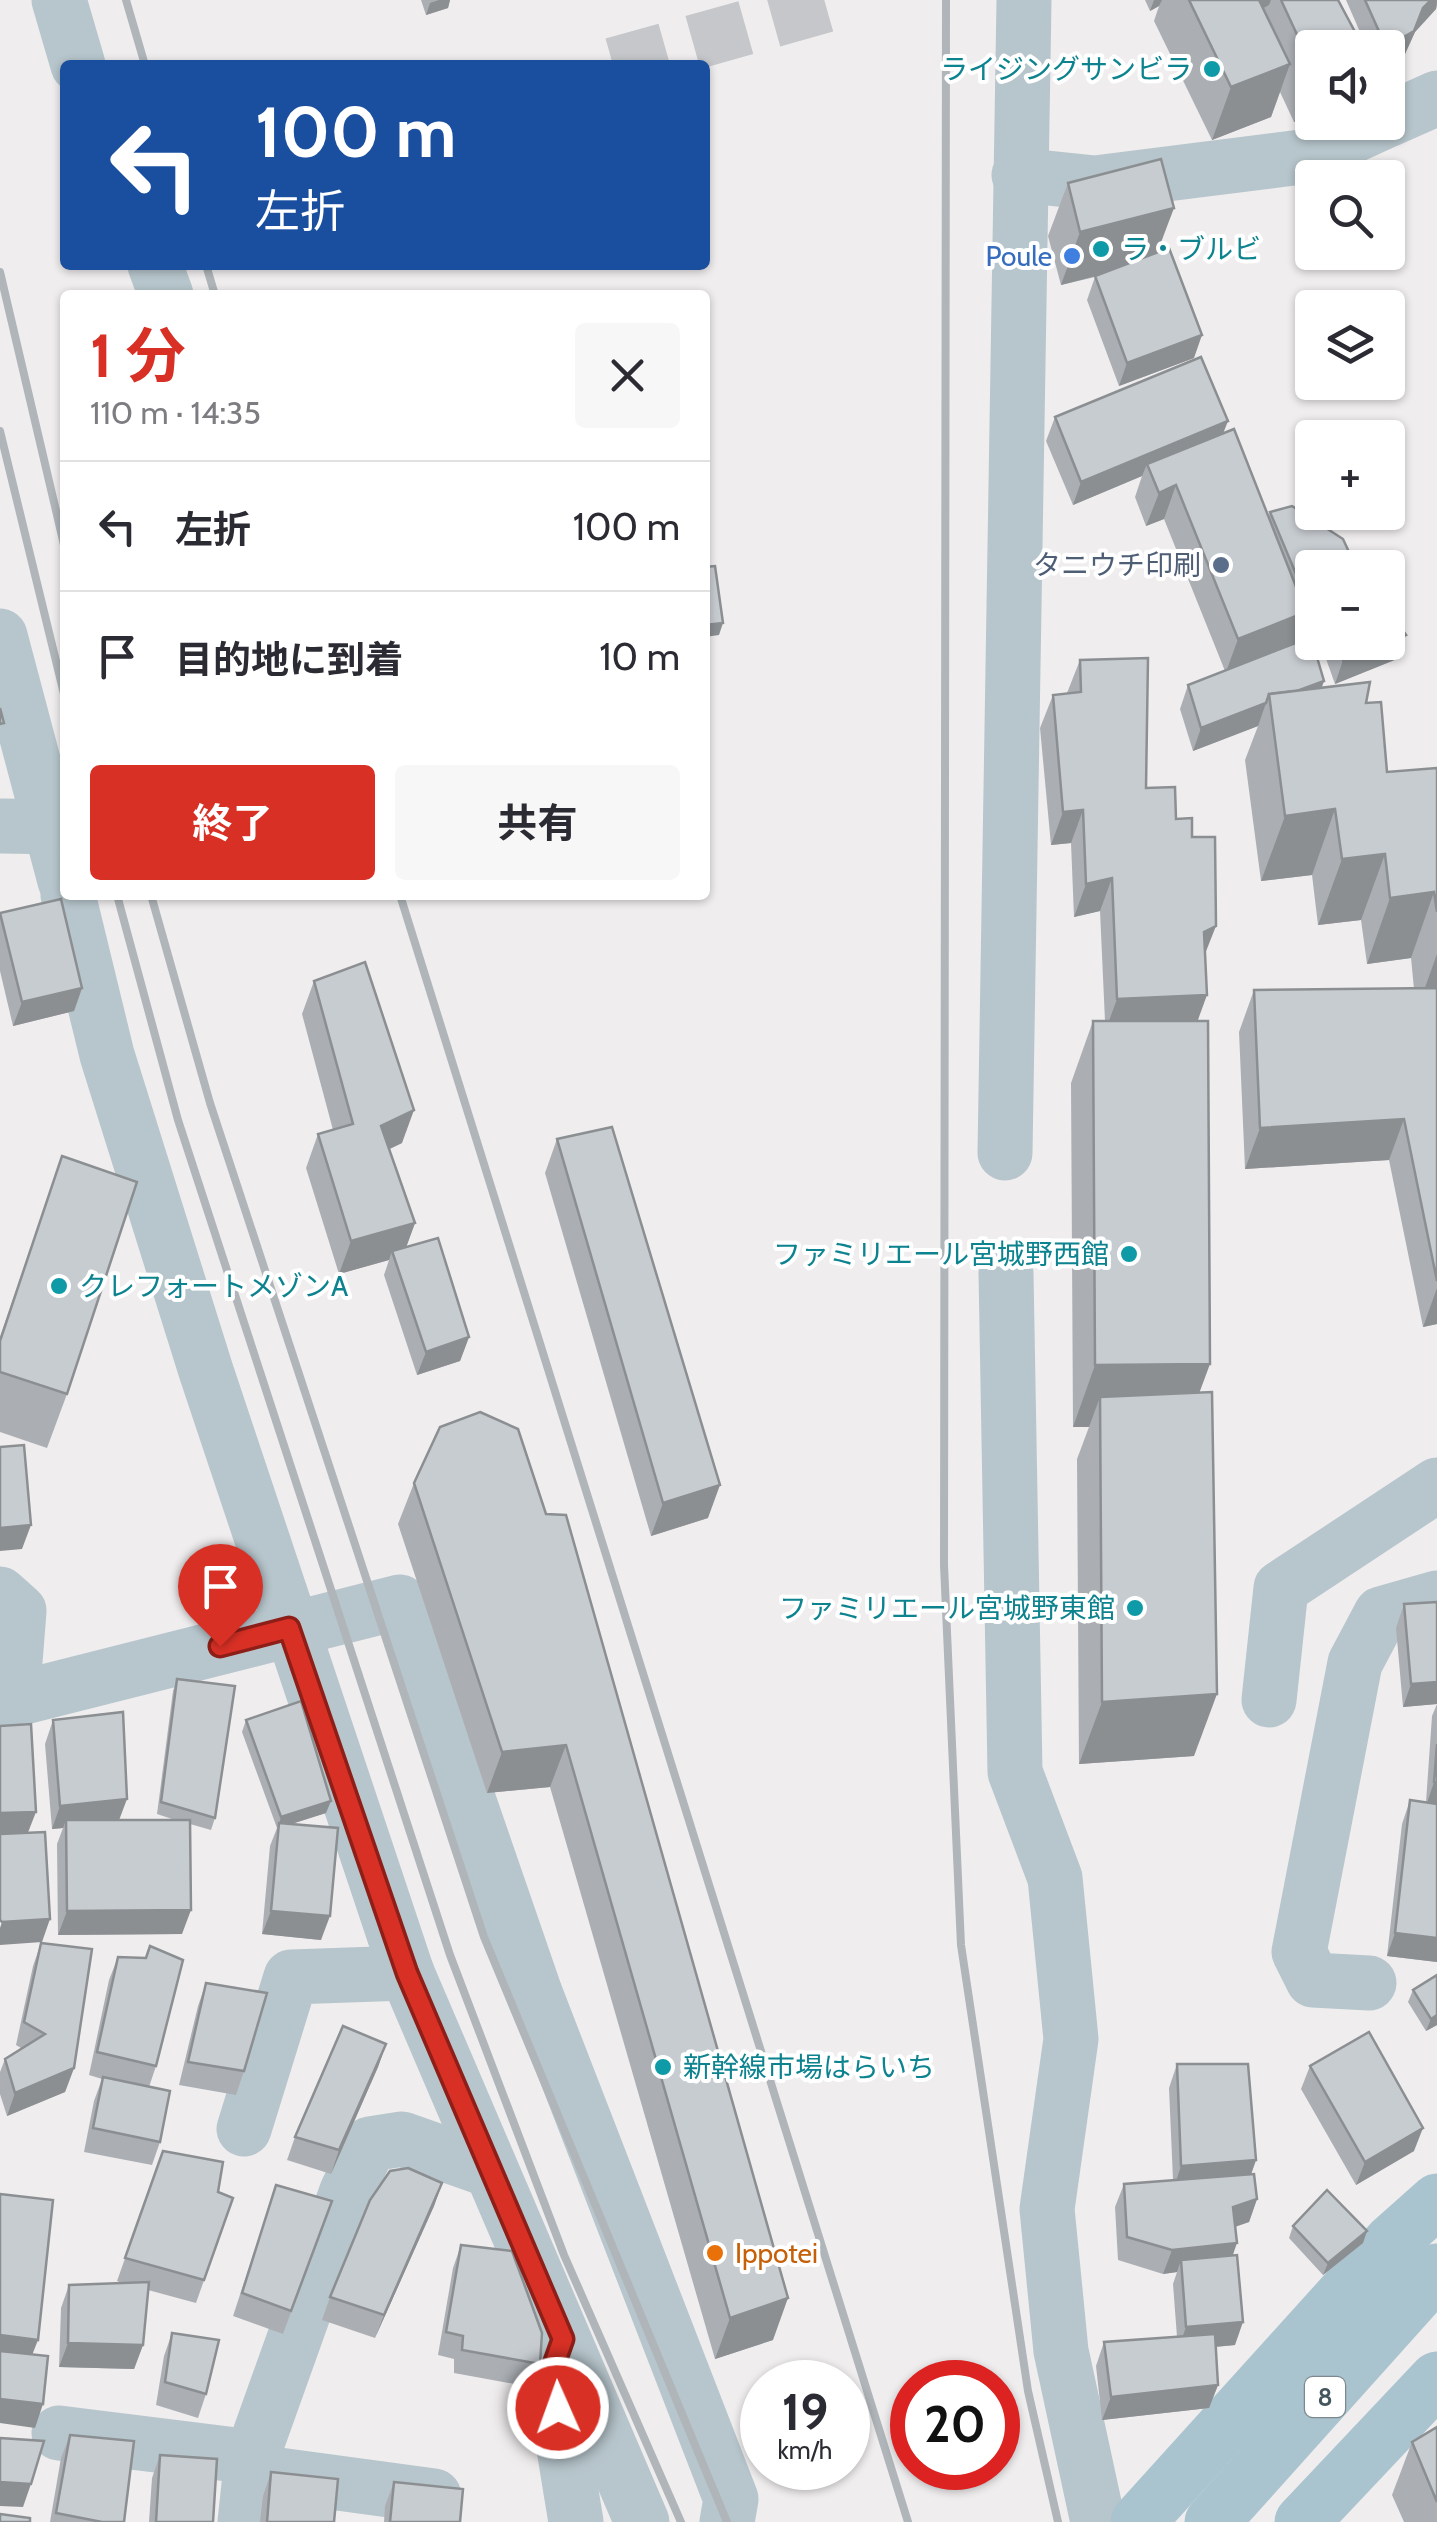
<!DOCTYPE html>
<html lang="ja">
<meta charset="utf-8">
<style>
:root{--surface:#fff;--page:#f7f7f7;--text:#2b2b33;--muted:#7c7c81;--line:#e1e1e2;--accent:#d93025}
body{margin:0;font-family:Cabin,"Noto Sans JP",sans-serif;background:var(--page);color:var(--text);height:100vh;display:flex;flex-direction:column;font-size:38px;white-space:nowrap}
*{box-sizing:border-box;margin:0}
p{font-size:32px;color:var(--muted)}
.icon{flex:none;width:55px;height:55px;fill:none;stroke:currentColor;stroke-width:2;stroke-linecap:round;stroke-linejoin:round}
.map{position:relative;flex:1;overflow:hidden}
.side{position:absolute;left:60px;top:290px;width:650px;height:610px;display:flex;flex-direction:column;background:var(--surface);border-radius:10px;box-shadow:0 2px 8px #0004}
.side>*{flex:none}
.banner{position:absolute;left:60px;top:60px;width:650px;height:210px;border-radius:10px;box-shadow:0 2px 8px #0004;background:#1a4fa0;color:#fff;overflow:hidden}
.controls{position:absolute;left:1295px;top:30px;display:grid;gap:20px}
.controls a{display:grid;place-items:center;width:110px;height:110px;border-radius:10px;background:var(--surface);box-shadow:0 2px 8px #0004;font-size:50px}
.speed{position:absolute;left:740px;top:2360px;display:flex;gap:20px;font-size:50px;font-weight:700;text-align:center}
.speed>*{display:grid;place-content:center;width:130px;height:130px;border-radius:50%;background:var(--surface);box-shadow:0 2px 8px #0004;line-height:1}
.speed small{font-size:25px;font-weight:400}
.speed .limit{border:15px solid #d22;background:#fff;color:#111}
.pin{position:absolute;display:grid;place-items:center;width:85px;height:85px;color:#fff;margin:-102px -42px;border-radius:50% 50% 50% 0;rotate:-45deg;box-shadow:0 0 10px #0007}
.pin .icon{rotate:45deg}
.me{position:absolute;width:110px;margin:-55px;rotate:358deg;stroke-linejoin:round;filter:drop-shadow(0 0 8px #0008)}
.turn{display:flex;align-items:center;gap:35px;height:210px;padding:0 30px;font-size:45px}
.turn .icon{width:130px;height:130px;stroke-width:2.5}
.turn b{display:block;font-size:70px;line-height:85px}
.round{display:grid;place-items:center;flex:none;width:105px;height:105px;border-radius:10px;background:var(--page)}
.headline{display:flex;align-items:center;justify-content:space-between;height:170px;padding:0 30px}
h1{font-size:60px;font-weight:700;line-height:75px;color:var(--accent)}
.button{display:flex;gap:20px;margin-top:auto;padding:20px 30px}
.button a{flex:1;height:115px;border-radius:10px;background:var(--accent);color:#fff;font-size:40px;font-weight:700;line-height:115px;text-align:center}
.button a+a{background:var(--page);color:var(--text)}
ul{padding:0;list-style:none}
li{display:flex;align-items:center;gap:30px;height:130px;padding:0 30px;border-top:2px solid var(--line)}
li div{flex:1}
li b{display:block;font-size:38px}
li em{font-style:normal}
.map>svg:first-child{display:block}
</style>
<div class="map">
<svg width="1437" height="2522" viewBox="0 0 1437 2522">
<rect width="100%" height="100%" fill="#f0edee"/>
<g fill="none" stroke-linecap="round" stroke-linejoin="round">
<path stroke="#c5c7ca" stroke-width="55" stroke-dasharray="55 28" stroke-linecap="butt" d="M613,65L844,0"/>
<g stroke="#b7c6cc" stroke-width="55">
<path d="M59,0L78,65"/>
<path d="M1388,120L1437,98"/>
<path d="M1019,175L1095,183L1309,156L1383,122"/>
<path d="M155,265L166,295"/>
<path d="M0,636L65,881"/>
<path d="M0,826L65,827"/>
<path d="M68,895L107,1055L206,1371L407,1973L642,2522"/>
<path d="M1005,1153L1024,0"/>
<path d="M1006,1273L1015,1772L1055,1878L1071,2039L1047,2209L1061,2351L1098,2522"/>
<path d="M0,1594L19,1611L12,1700"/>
<path d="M1269,1700L1281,1588L1437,1485"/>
<path d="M0,1703L400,1602L535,1993L731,2499L727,2522"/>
<path d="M1369,1983L1313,1980L1299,1952L1355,1663L1381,1614L1437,1598"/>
<path d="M244,2129L291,1977L407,1973"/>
<path d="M556,2358L551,2369L576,2522"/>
<path d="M59,2433L252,2457L347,2191L370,2144L402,2139L490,2170"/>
<path d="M264,2473L434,2496"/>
<path d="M245,2522L252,2457"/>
</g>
<g stroke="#aac4cf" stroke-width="55">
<path d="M1138,2522L1392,2241L1437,2201"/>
<path d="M1212,2522L1437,2271"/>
<path d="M1302,2522L1437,2379"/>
</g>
<g stroke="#afb5b9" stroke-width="8">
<path d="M126,0L145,65"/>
<path d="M946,0L944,1565L961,1945L1028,2391L1058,2522"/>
<path d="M206,265L215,295"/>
<path d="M0,272L65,549"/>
<path d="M0,431L65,698"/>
<path d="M117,895L178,1120L450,1955L564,2255L681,2522"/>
<path d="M151,895L210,1103L484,1937L727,2522"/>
<path d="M400,895L908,2522"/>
</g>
</g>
<g fill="#abafb4">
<path d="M421,0H450L448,8L426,15Z"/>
<path d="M1145,0H1338L1312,48V113L1294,122L1280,92L1271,117L1212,140L1154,21L1159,6L1150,11Z"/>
<path d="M1346,0H1437V6L1436,9L1415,32L1405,54L1388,48H1367Z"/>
<path d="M1068,183L1157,253L1194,358L1119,386L1087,300L1095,277L1061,285L1048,236Z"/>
<path d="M1055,417L1223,433L1269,516L1270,512L1355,565L1354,568H1312V602L1304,605L1306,612L1294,644L1324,681L1321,688L1366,703L1387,772L1437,768V1324L1423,1327L1389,1160L1245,1169L1239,1032L1254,990L1414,989L1411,958L1367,964L1361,920L1318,925L1312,875L1261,881L1245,760L1258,726L1193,751L1180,709L1188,685L1225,671L1164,519L1146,526L1135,497L1142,476L1073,505L1046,441Z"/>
<path d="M1320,642H1388L1397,659L1335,684Z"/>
<path d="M1080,660L1146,788L1192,837L1205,954L1198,1021L1199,1393L1194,1756L1079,1764L1077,1459L1089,1427H1073L1071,1083L1093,1021H1105L1100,911L1074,917L1071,843L1051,845L1040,728L1053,695L1067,693Z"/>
<path d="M0,913L82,988L74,1011L13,1026L0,971Z"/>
<path d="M314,981L402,1143L389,1149L415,1223L406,1247L469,1337L460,1361L417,1375L384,1275L389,1260L339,1274L306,1168L318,1134L333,1130L302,1014Z"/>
<path d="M557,1139L708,1518L651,1536L545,1173Z"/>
<path d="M62,1156L67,1394L47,1448L0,1432V1337Z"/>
<path d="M414,1483L546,1514L773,2340L715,2359L550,1787L487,1793L398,1524Z"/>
<path d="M1437,1602V1962L1387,1956L1402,1824L1410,1800L1426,1802L1432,1716L1437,1704L1403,1707L1396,1628L1404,1604Z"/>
<path d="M177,1679L215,1818L211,1830L190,1824L182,1934L58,1935L57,1844L63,1828L52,1829L45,1744L53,1720L119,1820H175L157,1814L173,1691Z"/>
<path d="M246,1720L326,1813L292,1824L321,1940L262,1934L270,1846L277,1828L242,1732Z"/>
<path d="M41,1943L74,2068L65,2092L7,2116L0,2094V2072L5,2059L21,2048L16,2045L33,1966Z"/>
<path d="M118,1957L156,2066L149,2087L160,2142L152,2165L84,2152L94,2101L102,2079L89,2075L109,1980Z"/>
<path d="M1437,1975V2025L1426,2031L1408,2002L1413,1990Z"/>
<path d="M206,1983L244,2071L236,2095L179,2085L198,2006Z"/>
<path d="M386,2044L378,2067L331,2174L287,2160L295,2137Z"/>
<path d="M1177,2064L1256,2160L1251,2174L1257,2199L1249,2222L1235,2227L1233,2256L1235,2345L1216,2347L1218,2385L1209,2408L1102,2420L1096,2366L1104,2342L1177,2337L1173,2284L1177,2272L1163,2274L1118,2260L1115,2207L1124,2184L1173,2180L1169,2088Z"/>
<path d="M1310,2066L1414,2151L1356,2185L1301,2089Z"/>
<path d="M163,2151L218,2192L233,2198L196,2303L148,2290L143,2345L134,2369L59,2367L61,2308L69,2285L122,2283L117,2281Z"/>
<path d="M442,2183L434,2206L375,2338L322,2320L330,2297Z"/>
<path d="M276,2185L332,2201L283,2334L233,2316Z"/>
<path d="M1293,2226L1367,2231L1363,2243L1323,2275L1289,2238Z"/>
<path d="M461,2245L540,2364L531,2387L454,2373V2359L438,2355L453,2268Z"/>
<path d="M172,2333L206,2394L198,2418L156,2405L164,2356Z"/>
<path d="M1437,2427V2522H1404L1392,2495L1412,2442Z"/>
<path d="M70,2435L124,2522H50L61,2458Z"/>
<path d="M160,2455L213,2522H149L152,2478Z"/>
<path d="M271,2472L334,2522H260L263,2496Z"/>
<path d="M394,2482L460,2522H384L385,2506Z"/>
</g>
<g fill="#8b8f92">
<path d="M439,0H450L448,8L426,15L430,3Z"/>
<path d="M1154,0H1162L1159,6L1150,11Z"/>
<path d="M1247,0H1271L1269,5L1239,22Z"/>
<path d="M1431,0H1437L1436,9L1415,32L1405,54L1388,64V48L1386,47Z"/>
<path d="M1290,64L1271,117L1212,140L1231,87Z"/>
<path d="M1312,71V113L1294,122Z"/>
<path d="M1174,208L1154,261L1061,285L1080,232Z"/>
<path d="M1202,335L1194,358L1119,386L1127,363Z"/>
<path d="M1228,421L1219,444L1147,464L1142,476L1073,505L1081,482Z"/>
<path d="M1176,485L1164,519L1146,526L1159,493Z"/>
<path d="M1312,582V602L1293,610L1301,586Z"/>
<path d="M1306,612L1294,645L1226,672L1238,639Z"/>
<path d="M723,623L719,635L705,637V625Z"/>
<path d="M1406,635L1397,659L1335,684L1343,660Z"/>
<path d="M1324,681L1316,704L1270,701Z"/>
<path d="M1266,703L1258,726L1193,751L1201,728Z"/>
<path d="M1335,809L1312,875L1261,881L1285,816Z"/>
<path d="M1083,810L1071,843L1051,845L1063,812Z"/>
<path d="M1385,854L1361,920L1318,925L1342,859Z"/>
<path d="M1112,878L1100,911L1074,917L1086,884Z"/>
<path d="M1434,892L1411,958L1367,964L1390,898Z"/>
<path d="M1216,926L1203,959L1204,932Z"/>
<path d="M1437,954V1007L1417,1010Z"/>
<path d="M82,988L74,1011L13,1026L22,1002Z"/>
<path d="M1207,995L1195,1028L1105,1032L1117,999Z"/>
<path d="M414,1110L402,1143L369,1159L381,1126Z"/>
<path d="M1404,1119L1389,1160L1245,1169L1260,1128Z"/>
<path d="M415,1223L403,1256L392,1251L389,1260L339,1274L351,1241Z"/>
<path d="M1437,1288V1324L1423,1327Z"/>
<path d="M469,1337L460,1361L417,1375L426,1352Z"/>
<path d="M1210,1364L1187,1426L1100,1397L1089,1427H1073L1095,1365Z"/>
<path d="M720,1485L708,1518L651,1536L663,1503Z"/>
<path d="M31,1525L22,1549L0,1551V1528Z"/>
<path d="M1437,1682V1704L1403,1707L1411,1684Z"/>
<path d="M1217,1694L1194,1756L1079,1764L1102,1702Z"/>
<path d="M566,1745L550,1787L487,1793L502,1752Z"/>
<path d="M1434,1782L1437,1783V1807L1426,1806Z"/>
<path d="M127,1799L118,1823L66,1820L63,1828L52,1829L60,1806Z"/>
<path d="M331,1801L326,1813L278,1828L281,1817Z"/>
<path d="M36,1812L27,1835L0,1836V1813Z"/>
<path d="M191,1910L182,1934L58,1935L67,1911Z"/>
<path d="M271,1911L330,1916L321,1940L262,1934Z"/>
<path d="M50,1919L42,1942L0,1945V1928L2,1922Z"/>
<path d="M1395,1933L1437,1938V1962L1387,1956Z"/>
<path d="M1437,2015V2025L1426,2031L1431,2019Z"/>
<path d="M386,2044L378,2067L331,2174L339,2150Z"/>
<path d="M74,2068L65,2092L7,2116L15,2093Z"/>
<path d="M1423,2128L1414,2151L1356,2185L1365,2162Z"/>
<path d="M1256,2160L1248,2183L1173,2190L1181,2166Z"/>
<path d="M442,2183L434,2206L375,2338L384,2315Z"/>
<path d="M1257,2199L1249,2222L1225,2230L1233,2207Z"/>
<path d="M1367,2231L1363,2243L1323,2275L1328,2263Z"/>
<path d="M1237,2243L1229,2266L1181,2260L1177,2272L1163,2274L1172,2250Z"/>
<path d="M788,2298L773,2340L715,2359L730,2318Z"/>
<path d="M1243,2322L1235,2345L1178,2350L1186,2327Z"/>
<path d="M0,2335L38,2340L29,2363L0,2360Z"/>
<path d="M68,2343L143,2345L134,2369L59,2367Z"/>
<path d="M1218,2385L1209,2408L1102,2420L1111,2397Z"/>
<path d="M0,2399L43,2404L35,2428L0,2423Z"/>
<path d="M0,2482L31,2484L23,2507L0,2506Z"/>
</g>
<g fill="#c7ccd1" stroke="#8b8f92" stroke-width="2.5">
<path d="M1189,0H1259L1290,64L1231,87Z"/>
<path d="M1281,0H1338L1362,45L1357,48H1312V67Z"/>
<path d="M1365,0H1431L1423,8L1414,31L1386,47Z"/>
<path d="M1161,159L1174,208L1080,232L1068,183Z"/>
<path d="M1169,248L1202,335L1127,363L1095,276Z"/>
<path d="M1201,357L1228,421L1081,482L1055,417Z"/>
<path d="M1234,429L1306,612L1238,639L1176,485L1159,493L1147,464Z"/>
<path d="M1292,506L1343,539L1355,565L1349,568H1312V582L1301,586L1270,512Z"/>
<path d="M715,566L723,623L705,625V567Z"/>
<path d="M1388,610L1406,635L1343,660L1337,642H1388Z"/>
<path d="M1311,637L1324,681L1297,691L1269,694L1266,703L1201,728L1188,685Z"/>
<path d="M1148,658L1146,788L1175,787L1176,819L1192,818V837H1215L1216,926L1204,932L1207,995L1117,999L1112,878L1086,884L1083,810L1063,812L1053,695L1081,692L1080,660Z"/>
<path d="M1370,682L1366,703L1381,702L1387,772L1437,768V912L1434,892L1390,898L1385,854L1342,859L1335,809L1285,816L1269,694Z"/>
<path d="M0,708L4,723L0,724Z"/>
<path d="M61,899L82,988L22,1002L0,913Z"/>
<path d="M365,962L414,1110L381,1126L415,1223L351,1241L318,1134L353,1124L314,981Z"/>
<path d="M1437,988V1281L1404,1119L1260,1128L1254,990Z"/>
<path d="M1093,1021H1208L1210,1364L1095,1365Z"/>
<path d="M612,1127L720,1485L663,1503L557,1139Z"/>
<path d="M62,1156L137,1182L67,1394L0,1372V1341Z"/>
<path d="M438,1238L469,1337L426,1352L392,1251Z"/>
<path d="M1212,1392L1217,1694L1102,1702L1100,1397Z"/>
<path d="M480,1412L518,1429L546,1514L566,1515L788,2298L730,2318L566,1745L502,1752L414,1483L440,1427Z"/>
<path d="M24,1445L31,1525L0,1528V1447Z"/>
<path d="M1437,1602V1682L1411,1684L1404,1604Z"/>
<path d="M177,1679L235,1686L215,1818L161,1802Z"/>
<path d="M301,1701L331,1801L281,1817L246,1720Z"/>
<path d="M123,1712L127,1799L60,1806L53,1720Z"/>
<path d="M31,1724L36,1812L0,1813V1726Z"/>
<path d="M1437,1744V1783L1434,1782Z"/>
<path d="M1410,1800L1437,1804V1938L1395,1933Z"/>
<path d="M66,1820H190L191,1910L67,1911Z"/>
<path d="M279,1823L338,1828L330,1916L271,1911Z"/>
<path d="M45,1832L50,1919L2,1922L0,1920V1834Z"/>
<path d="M41,1943L92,1949L74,2068L15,2093L5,2059L45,2034L24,2022Z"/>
<path d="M150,1946L183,1960L156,2066L97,2052L118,1957L146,1958Z"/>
<path d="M1437,1975V2015L1431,2019L1413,1990Z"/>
<path d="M206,1983L267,1993L244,2071L188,2062Z"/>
<path d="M343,2026L386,2044L339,2150L295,2137Z"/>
<path d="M1369,2032L1423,2128L1365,2162L1310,2066Z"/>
<path d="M1177,2064H1248L1256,2160L1181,2166Z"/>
<path d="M103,2077L170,2091L160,2142L93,2128Z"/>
<path d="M163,2151L223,2162L218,2192L233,2198L204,2280L125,2258Z"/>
<path d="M408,2168L442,2183L384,2315L330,2297L370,2200L390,2171Z"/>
<path d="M1254,2174L1257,2199L1233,2207L1237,2243L1172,2250L1127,2237L1124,2184Z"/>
<path d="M276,2185L332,2201L291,2311L242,2293Z"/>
<path d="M1327,2190L1367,2231L1328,2263L1293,2226Z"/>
<path d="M0,2194L53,2200L38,2340L0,2335Z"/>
<path d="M461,2245L512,2251L542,2333L540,2364L462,2350L463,2336L446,2332Z"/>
<path d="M1237,2255L1243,2322L1186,2327L1181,2260Z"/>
<path d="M149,2282L143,2345L68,2343L69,2285Z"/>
<path d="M172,2333L219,2340L206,2394L165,2382Z"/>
<path d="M1215,2334L1218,2385L1111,2397L1104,2342Z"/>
<path d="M0,2351L48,2356L43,2404L0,2399Z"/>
<path d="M1437,2427V2502L1412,2442Z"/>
<path d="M70,2435L134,2441L124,2522H102L56,2513Z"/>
<path d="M0,2438L44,2441L31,2484L0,2482Z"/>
<path d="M160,2455L217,2459L213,2522H156Z"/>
<path d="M271,2472L338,2479L334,2522H267Z"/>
<path d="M394,2482L463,2489L460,2522H390Z"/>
<path d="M0,2514L30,2518V2522H0Z"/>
</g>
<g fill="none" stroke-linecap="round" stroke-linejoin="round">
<defs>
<path id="route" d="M220,1646L289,1628L407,1973L563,2339L552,2370L558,2408"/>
</defs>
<use href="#route" stroke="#8d1f18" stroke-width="25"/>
<use href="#route" stroke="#d93025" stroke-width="18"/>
</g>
<g fill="#0f9aa8" stroke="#fff" stroke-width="4">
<circle cx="1212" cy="69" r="10"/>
<circle cx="1101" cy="249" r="10"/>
<circle cx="1129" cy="1254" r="10"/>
<circle cx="59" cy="1286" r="10"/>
<circle cx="1135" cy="1608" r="10"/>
<circle cx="663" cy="2067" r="10"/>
</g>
<circle fill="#3f7fe0" stroke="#fff" stroke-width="4" cx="1072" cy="256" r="10"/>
<circle fill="#5c6f8a" stroke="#fff" stroke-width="4" cx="1221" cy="565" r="10"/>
<circle fill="#e8710a" stroke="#fff" stroke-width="4" cx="715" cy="2253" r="10"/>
<g text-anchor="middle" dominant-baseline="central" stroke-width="8" stroke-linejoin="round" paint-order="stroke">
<rect fill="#fff" stroke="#7c898e" stroke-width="2.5" x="1305" y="2377" width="40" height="40" rx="8"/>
<g font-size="25" font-weight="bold" fill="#44565d">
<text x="1325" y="2397">8</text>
</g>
<g font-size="28" fill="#0d838f" stroke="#fff" text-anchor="end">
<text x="1192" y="69">ライジングサンビラ</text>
<text x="1121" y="249" text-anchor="start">ラ・ブルビ</text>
<text x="1109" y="1254">ファミリエール宮城野西館</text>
<text x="79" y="1286" text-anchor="start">クレフォートメゾンA</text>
<text x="1115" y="1608">ファミリエール宮城野東館</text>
<text x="683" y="2067" text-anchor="start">新幹線市場はらいち</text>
</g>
<g font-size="28" fill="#366cbe" stroke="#fff" text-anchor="end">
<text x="1052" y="256">Poule</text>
</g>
<g font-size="28" fill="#4e5e75" stroke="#fff" text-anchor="end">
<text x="1201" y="565">タニウチ印刷</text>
</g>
<g font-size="28" fill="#c56008" stroke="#fff" text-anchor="start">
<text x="735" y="2253">Ippotei</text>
</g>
</g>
</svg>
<div class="controls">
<a><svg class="icon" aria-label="sound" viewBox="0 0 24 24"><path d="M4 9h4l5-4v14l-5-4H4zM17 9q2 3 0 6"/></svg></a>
<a><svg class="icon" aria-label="search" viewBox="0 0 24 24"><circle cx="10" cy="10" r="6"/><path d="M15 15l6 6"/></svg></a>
<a><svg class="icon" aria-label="layers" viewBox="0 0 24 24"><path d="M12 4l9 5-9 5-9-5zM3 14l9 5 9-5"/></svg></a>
<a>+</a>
<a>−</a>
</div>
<div class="speed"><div>19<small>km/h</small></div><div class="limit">20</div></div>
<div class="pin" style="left:220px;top:1646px;background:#d93025"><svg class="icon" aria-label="arrive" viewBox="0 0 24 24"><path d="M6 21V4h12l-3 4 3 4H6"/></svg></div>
<svg class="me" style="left:558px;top:2408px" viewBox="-20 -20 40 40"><circle r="17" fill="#d93025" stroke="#fff" stroke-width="3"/><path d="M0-11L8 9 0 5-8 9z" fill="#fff"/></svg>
<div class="banner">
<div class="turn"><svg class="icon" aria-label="left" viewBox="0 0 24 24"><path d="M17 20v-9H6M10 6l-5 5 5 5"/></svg><div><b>100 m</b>左折</div></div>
</div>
<section class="side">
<div class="headline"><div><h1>1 分</h1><p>110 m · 14:35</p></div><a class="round"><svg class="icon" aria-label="close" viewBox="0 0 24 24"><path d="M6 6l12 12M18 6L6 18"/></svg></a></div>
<ul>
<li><svg class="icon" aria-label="left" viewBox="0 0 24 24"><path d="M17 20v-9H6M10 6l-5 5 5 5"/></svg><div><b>左折</b></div><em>100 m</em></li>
<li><svg class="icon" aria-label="arrive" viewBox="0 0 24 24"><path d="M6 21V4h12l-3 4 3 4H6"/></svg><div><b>目的地に到着</b></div><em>10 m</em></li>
</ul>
<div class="button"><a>終了</a><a>共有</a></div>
</section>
</div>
